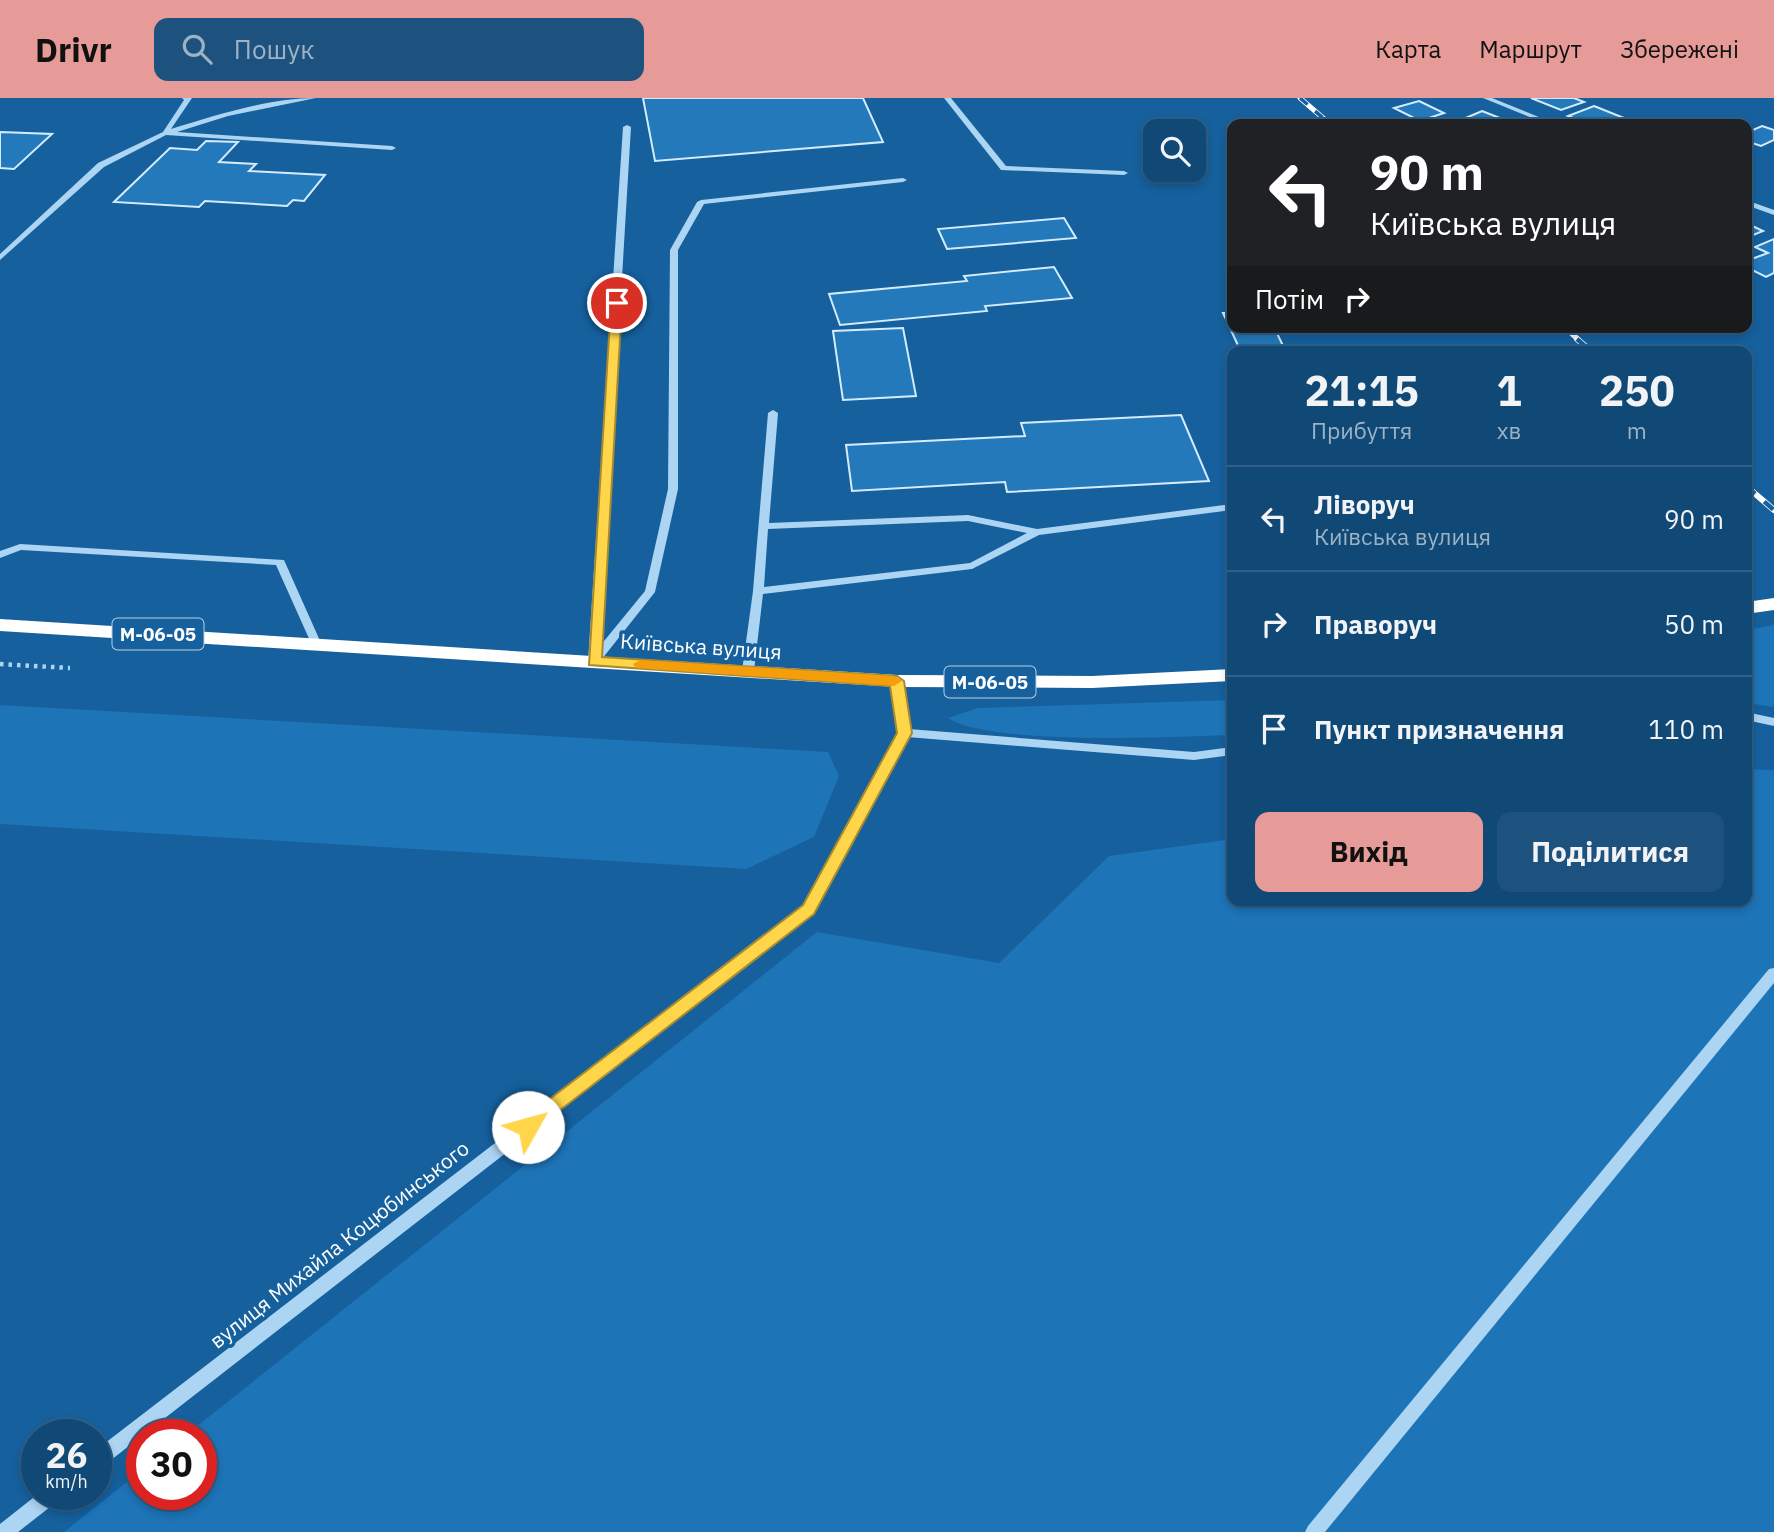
<!DOCTYPE html>
<html lang="uk">
<meta charset="utf-8">
<style>
:root{--surface:#104876;--page:#1e527e;--text:#f1f3f6;--muted:#9cb2c5;--line:#306088;--accent:#e69b98}
body{margin:0;font-family:"IBM Plex Sans",sans-serif;background:var(--page);color:var(--text);height:100vh;display:flex;flex-direction:column;font-size:26px;white-space:nowrap}
*{box-sizing:border-box;margin:0}
p{font-size:23px;color:var(--muted)}
.icon{flex:none;width:38px;height:38px;fill:none;stroke:currentColor;stroke-width:2;stroke-linecap:round;stroke-linejoin:round}
.map{position:relative;flex:1;overflow:hidden}
.drawer{position:absolute;left:1227px;top:248px;width:525px;height:560px;display:flex;flex-direction:column;background:var(--surface);border-radius:14px;box-shadow:0 4px 10px #0003,0 0 0 2px var(--line)}
.drawer>*{flex:none}
.top-card{position:absolute;left:1227px;top:21px;width:525px;height:214px;border-radius:14px;box-shadow:0 4px 10px #0003,0 0 0 2px var(--line);background:#202124;color:#fff;overflow:hidden}
.fabs{position:absolute;left:1143px;top:21px;display:grid;gap:14px}
.fabs a{display:grid;place-items:center;width:63px;height:63px;border-radius:14px;background:var(--surface);box-shadow:0 4px 10px #0003,0 0 0 2px var(--line);font-size:35px}
.speed{position:absolute;left:21px;top:1321px;display:flex;gap:14px;font-size:35px;font-weight:700;text-align:center}
.speed>*{display:grid;place-content:center;width:91px;height:91px;border-radius:50%;background:var(--surface);box-shadow:0 4px 10px #0003,0 0 0 2px var(--line);line-height:1}
.speed small{font-size:18px;font-weight:400}
.speed .limit{border:10px solid #d22;background:#fff;color:#111}
.pin{position:absolute;display:grid;place-items:center;width:60px;height:60px;color:#fff;margin:-30px;border:4px solid #fff;border-radius:50%;box-shadow:0 2px 7px #0007}
.me{position:absolute;width:77px;margin:-38px;rotate:52deg;stroke-linejoin:round;filter:drop-shadow(0 0 5px #0008)}
.turn{display:flex;align-items:center;gap:24px;height:147px;padding:0 28px;font-size:32px}
.turn .icon{width:91px;height:91px;stroke-width:2.5}
.turn b{display:block;font-size:49px;line-height:60px}
.then{display:flex;align-items:center;height:66px;padding:0 28px;background:#0003;gap:14px;font-size:26px}
.eta{display:flex;justify-content:space-evenly;align-items:center;height:119px;text-align:center}
.eta b{font-size:42px;font-weight:700;line-height:49px}
.button{display:flex;gap:14px;margin-top:auto;padding:14px 28px}
.button a{flex:1;height:80px;border-radius:14px;background:var(--accent);color:#111;font-size:28px;font-weight:700;line-height:80px;text-align:center}
.button a+a{background:var(--page);color:var(--text)}
ul{padding:0;list-style:none}
li{display:flex;align-items:center;gap:21px;height:105px;padding:0 28px;border-top:2px solid var(--line)}
li div{flex:1}
li b{display:block;font-size:26px}
li em{font-style:normal}
header{display:flex;align-items:center;gap:42px;box-sizing:border-box;height:98px;padding:0 35px;background:var(--accent);color:#111}
header strong{font-size:33px}
nav{display:flex;gap:38px;margin-inline-start:auto;font-size:24px}
.search{width:490px;height:63px;background:var(--page);display:flex;align-items:center;gap:18px;box-sizing:border-box;padding:0 24px;border-radius:14px;color:var(--muted);font-size:26px}
.map>svg:first-child{display:block}
</style>
<header>
<strong>Drivr</strong>
<div class="search"><svg class="icon" aria-label="search" viewBox="0 0 24 24"><circle cx="10" cy="10" r="6"/><path d="M15 15l6 6"/></svg>Пошук</div>
<nav><a>Карта</a><a>Маршрут</a><a>Збережені</a></nav>
</header>
<div class="map">
<svg width="1774" height="1434" viewBox="0 0 1774 1434">
<rect width="100%" height="100%" fill="#15609d"/>
<g fill="#1d74b7">
<path d="M1774,527V609L1747,605V532Z"/>
<path d="M1232,602V637C1175,639 990,648 948,620L978,610Z"/>
<path d="M0,607L828,654L839,678L814,739L746,771L0,726Z"/>
<path d="M1747,671L1774,672V1434H64L142,1372V1396H201V1337H186L817,834L999,865L1109,758L1232,741V803H1746Z"/>
</g>
<g fill="#2479bb" stroke="#d4ebfd" stroke-width="2">
<path d="M643,0H863L883,44L655,63Z"/>
<path d="M1531,0H1574L1584,4L1561,12Z"/>
<path d="M1419,3L1444,15L1420,23L1394,10Z"/>
<path d="M1594,8L1624,20L1608,26H1589L1568,18Z"/>
<path d="M1482,13L1515,26H1467L1477,22L1468,19Z"/>
<path d="M1762,28L1774,32V42L1761,48L1746,43V35Z"/>
<path d="M0,34L52,36L14,71L0,70Z"/>
<path d="M206,43L238,44L219,64L256,66L249,73L325,77L304,103L293,102L287,108L205,103L199,109L114,104L170,50L197,52Z"/>
<path d="M1064,120L1076,140L947,151L938,131Z"/>
<path d="M1746,125L1763,133L1746,140Z"/>
<path d="M1774,141V175L1766,179L1746,169V163L1768,155L1755,149Z"/>
<path d="M1054,169L1072,200L985,208L987,213L840,227L829,196L967,183L964,178Z"/>
<path d="M1223,215H1232V229H1274L1286,254H1241Z"/>
<path d="M903,230L916,298L843,302L833,233Z"/>
<path d="M1181,317L1209,383L1007,394L1005,384L852,393L846,347L1025,338L1021,325Z"/>
</g>
<g fill="none" stroke-linecap="round" stroke-linejoin="round">
<path stroke="#acd4f3" stroke-width="4.5" stroke-dasharray="3.5 5" stroke-linecap="butt" d="M0,566L70,570"/>
<g fill="#acd4f3" fill-rule="evenodd">
<path d="M182,0H192L171,31C217,17 269,0 316,0L228,18L177,34L392,48L396,50L392,52L166,37L104,69L0,162V156L98,65L163,34L184,2Z"/>
<path d="M944,0H951L1006,68L1124,73L1128,75L1124,77L1001,72Z"/>
<path d="M1483,0H1492L1556,26H1547Z"/>
<path d="M627,27L631,29L600,548L645,493L668,391L670,152L697,104L701,102L903,80L907,82L903,84L704,106L678,152V391L655,494L598,566L594,567L588,563L623,29Z"/>
<path d="M1746,102L1774,112V117L1746,107Z"/>
<path d="M773,312L778,315L769,425L968,417L1037,431L1232,406V412L1039,437L972,471L763,496L754,573L748,577L742,573L753,493L768,315ZM968,423L1027,435L970,465L764,489L768,431Z"/>
<path d="M20,446L284,462L321,545L316,549L311,545L276,467L21,452L0,460V453Z"/>
<path d="M897,579L903,583L909,631L1194,654L1232,649V657L1194,662L907,639L813,816L102,1369L96,1371V1352L803,808L898,635L891,583Z"/>
<path d="M1746,614L1774,620V628L1746,622Z"/>
<path d="M1774,870V885L1325,1434H1305L1308,1428L1769,871Z"/>
<path d="M38,1396H62L59,1402L18,1434H0V1426Z"/>
</g>
<g fill="#fff" fill-rule="evenodd">
<path d="M1774,500V512L1746,516V504Z"/>
<path d="M0,521L897,577L1092,578L1232,571V583L1092,590L897,589L0,533Z"/>
</g>
<defs>
<g id="rail-far1">
<path d="M1300,0L1330,26"/>
<path d="M1564,229L1579,242"/>
</g>
<g id="rail">
<path d="M1577,241L1592,254"/>
<path d="M1746,388L1774,412"/>
</g>
</defs>
<use href="#rail-far1" stroke="#fff" stroke-width="5"/>
<use href="#rail" stroke="#fff" stroke-width="6"/>
<use href="#rail-far1" stroke="#15609d" stroke-width="3.5" stroke-dasharray="10" stroke-linecap="butt"/>
<use href="#rail" stroke="#15609d" stroke-width="4.5" stroke-dasharray="12" stroke-linecap="butt"/>
</g>
<path fill="#ffd54a" stroke="#a68a30" stroke-width="2" d="M617,201L622,205L602,559L897,578L904,583L912,635L814,816L528,1037L521,1035L518,1029L521,1023L803,807L897,635L890,588L589,567L611,205Z"/>
<path fill="#f59e0b" d="M641,562L894,578L902,583L894,588L636,570L633,566Z"/>
<g text-anchor="middle" dominant-baseline="central" stroke-width="7" stroke-linejoin="round" paint-order="stroke">
<g fill="#15609d" stroke="#b9cfe2" stroke-width="2">
<rect x="112.5" y="520.5" width="91" height="31" rx="5"/>
<rect x="944.5" y="568.5" width="91" height="31" rx="5"/>
</g>
<g font-size="19" font-weight="bold" fill="#fff">
<text x="158" y="536">М-06-05</text>
<text x="990" y="584">М-06-05</text>
</g>
<g font-size="21" fill="#fff" stroke="#15609d">
<text transform="translate(701 548) rotate(4)">Київська вулиця</text>
<text transform="translate(339 1146) rotate(-38)">вулиця Михайла Коцюбинського</text>
</g>
</g>
</svg>
<div class="fabs">
<a><svg class="icon" aria-label="search" viewBox="0 0 24 24"><circle cx="10" cy="10" r="6"/><path d="M15 15l6 6"/></svg></a>
</div>
<div class="speed"><div>26<small>km/h</small></div><div class="limit">30</div></div>
<div class="pin" style="left:617px;top:205px;background:#d93025"><svg class="icon" aria-label="arrive" viewBox="0 0 24 24"><path d="M6 21V4h12l-3 4 3 4H6"/></svg></div>
<svg class="me" style="left:528px;top:1029px" viewBox="-20 -20 40 40"><circle r="19" fill="#fff"/><path d="M0-13L10 11 0 6-10 11z" fill="#ffd54a"/></svg>
<div class="top-card">
<div class="turn"><svg class="icon" aria-label="left" viewBox="0 0 24 24"><path d="M17 20v-9H6M10 6l-5 5 5 5"/></svg><div><b>90 m</b>Київська вулиця</div></div>
<div class="then">Потім<svg class="icon" aria-label="right" viewBox="0 0 24 24"><path d="M7 20v-9h11M14 6l5 5-5 5"/></svg></div>
</div>
<section class="drawer">
<div class="eta">
<div><b>21:15</b><p>Прибуття</p></div>
<div><b>1</b><p>хв</p></div>
<div><b>250</b><p>m</p></div>
</div>
<ul>
<li><svg class="icon" aria-label="left" viewBox="0 0 24 24"><path d="M17 20v-9H6M10 6l-5 5 5 5"/></svg><div><b>Ліворуч</b><p>Київська вулиця</p></div><em>90 m</em></li>
<li><svg class="icon" aria-label="right" viewBox="0 0 24 24"><path d="M7 20v-9h11M14 6l5 5-5 5"/></svg><div><b>Праворуч</b></div><em>50 m</em></li>
<li><svg class="icon" aria-label="arrive" viewBox="0 0 24 24"><path d="M6 21V4h12l-3 4 3 4H6"/></svg><div><b>Пункт призначення</b></div><em>110 m</em></li>
</ul>
<div class="button"><a>Вихід</a><a>Поділитися</a></div>
</section>
</div>
